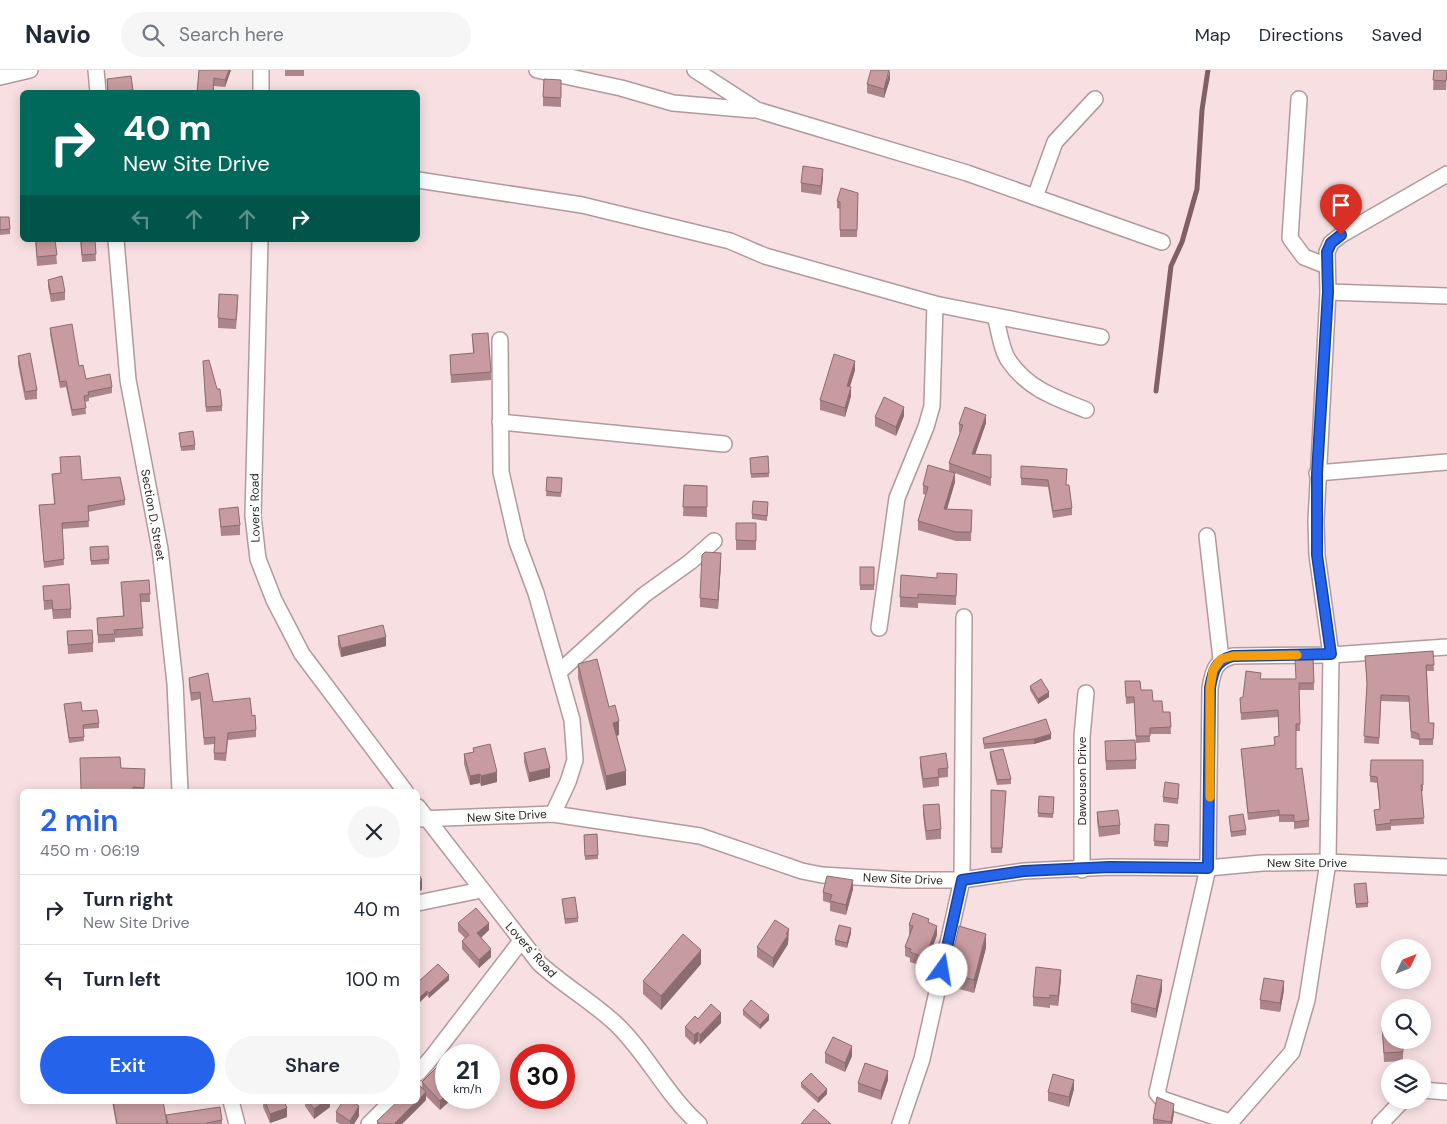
<!DOCTYPE html>
<meta charset="utf-8">
<style>
:root{--surface:#fff;--page:#f6f6f7;--text:#1f2937;--muted:#747a83;--line:#e0e1e3;--accent:#2563eb}
body{margin:0;font-family:"DM Sans",sans-serif;background:var(--page);color:var(--text);height:100vh;display:flex;flex-direction:column;font-size:19px;white-space:nowrap}
*{box-sizing:border-box;margin:0}
p{font-size:16px;color:var(--muted)}
.icon{flex:none;width:28px;height:28px;fill:none;stroke:currentColor;stroke-width:2;stroke-linecap:round;stroke-linejoin:round}
.map{position:relative;flex:1;overflow:hidden}
.sheet{position:absolute;left:20px;top:719px;width:400px;height:315px;display:flex;flex-direction:column;background:var(--surface);border-radius:8px;box-shadow:0 2px 12px #0003}
.sheet>*{flex:none}
.banner{position:absolute;left:20px;top:20px;width:400px;height:152px;border-radius:8px;box-shadow:0 2px 12px #0003;background:#00695c;color:#fff;overflow:hidden}
.needle{width:32px;rotate:47deg}
.tools{position:absolute;left:1381px;top:869px;display:grid;gap:10px}
.tools a{display:grid;place-items:center;width:50px;height:50px;border-radius:50%;background:var(--surface);box-shadow:0 2px 12px #0003;font-size:25px}
.speed{position:absolute;left:435px;top:974px;display:flex;gap:10px;font-size:25px;font-weight:700;text-align:center}
.speed>*{display:grid;place-content:center;width:65px;height:65px;border-radius:50%;background:var(--surface);box-shadow:0 2px 12px #0003;line-height:1}
.speed small{font-size:12px;font-weight:400}
.speed .limit{border:8px solid #d22;background:#fff;color:#111}
.pin{position:absolute;display:grid;place-items:center;width:42px;height:42px;color:#fff;margin:-51px -21px;border-radius:50% 50% 50% 0;rotate:-45deg;box-shadow:0 0 5px #0007}
.pin .icon{rotate:45deg}
.me{position:absolute;width:55px;margin:-28px;rotate:13deg;stroke-linejoin:round;filter:drop-shadow(0 0 4px #0008)}
.turn{display:flex;align-items:center;gap:18px;height:105px;padding:0 20px;font-size:22px}
.turn .icon{width:65px;height:65px;stroke-width:2.5}
.turn b{display:block;font-size:35px;line-height:42px}
.lanes{display:flex;align-items:center;height:48px;padding:0 20px;background:#0003;justify-content:center;gap:25px;direction:ltr}
.lanes .off{opacity:.35}
.round{display:grid;place-items:center;flex:none;width:52px;height:52px;border-radius:26px;background:var(--page)}
.headline{display:flex;align-items:center;justify-content:space-between;height:85px;padding:0 20px}
h1{font-size:30px;font-weight:600;line-height:38px;color:var(--accent)}
.primary-button{display:flex;gap:10px;margin-top:auto;padding:10px 20px}
.primary-button a{flex:1;height:58px;border-radius:30px;background:var(--accent);color:#fff;font-size:20px;font-weight:600;line-height:58px;text-align:center}
.primary-button a+a{background:var(--page);color:var(--text)}
ul{padding:0;list-style:none}
li{display:flex;align-items:center;gap:15px;height:70px;padding:0 20px;border-top:1px solid var(--line)}
li div{flex:1}
li b{display:block;font-size:19px}
li em{font-style:normal}
header{display:flex;align-items:center;gap:30px;box-sizing:border-box;height:70px;padding:0 25px;background:var(--surface);border-bottom:1px solid var(--line)}
header strong{font-size:24px}
nav{display:flex;gap:28px;margin-inline-start:auto;font-size:18px}
.search{width:350px;height:45px;background:var(--page);display:flex;align-items:center;gap:12px;box-sizing:border-box;padding:0 18px;border-radius:28px;color:var(--muted);font-size:19px}
.map>svg:first-child{display:block}
</style>
<header>
<strong>Navio</strong>
<div class="search"><svg class="icon" aria-label="search" viewBox="0 0 24 24"><circle cx="10" cy="10" r="6"/><path d="M15 15l6 6"/></svg>Search here</div>
<nav><a>Map</a><a>Directions</a><a>Saved</a></nav>
</header>
<div class="map">
<svg width="1447" height="1054" viewBox="0 0 1447 1054">
<rect width="100%" height="100%" fill="#f8e0e2"/>
<g fill="none" stroke-linecap="round" stroke-linejoin="round">
<path stroke="#816063" stroke-width="5" d="M1156,321L1171,196L1182,172L1197,119L1202,40L1208,0"/>
<defs>
<g id="street">
<path d="M96,0L98,22"/>
<path d="M537,0L621,18L673,33L753,40"/>
<path d="M695,0L757,40L967,103L1162,172"/>
<path d="M0,7L30,0"/>
<path d="M261,22V0"/>
<path d="M1299,29L1290,168L1304,187L1327,196"/>
<path d="M418,110L582,135L730,171L765,186L935,234L1101,267"/>
<path d="M1035,127L1055,72L1095,29"/>
<path d="M116,170L128,310L160,479L166,531L175,613L180,721"/>
<path d="M260,170L253,446L258,489L274,530L302,584L405,721"/>
<path d="M1328,222L1447,226"/>
<path d="M995,246C999,259 1001,280 1009,291C1028,319 1056,328 1086,340"/>
<path d="M500,270L501,402L517,472L536,523L572,650L575,690L568,712L553,744"/>
<path d="M500,352L724,374"/>
<path d="M1317,403L1447,392"/>
<path d="M1207,466L1221,589"/>
<path d="M879,558L897,428L926,357L932,336L935,234"/>
<path d="M559,602L644,525L690,492L714,471"/>
<path d="M418,737L539,893C563,915 591,931 615,953C647,983 666,1025 699,1054"/>
<path d="M418,749L553,744L700,766L802,801L822,805L906,810H962L1024,801L1110,797L1208,798L1262,793L1328,792L1447,797"/>
<path d="M1082,800V666L1086,623"/>
<path d="M418,833L481,820"/>
<path d="M418,1003L432,987L521,871"/>
<path d="M1422,1020L1447,1022"/>
<path d="M231,1031L237,1054"/>
<path d="M1230,1052L1162,1029L1157,1023L1208,798L1210,618C1213,601 1215,591 1233,586L1331,585L1447,577"/>
<path d="M369,1054L392,1031"/>
<path d="M900,1054L922,989L962,810L964,547"/>
<path d="M1229,1054L1292,982L1307,930L1328,792L1331,585L1317,485L1316,451L1328,222L1327,182L1331,173L1341,165L1447,104"/>
<path d="M1380,1054L1403,1030"/>
</g>
</defs>
<use href="#street" stroke="#b19a9c" stroke-width="18"/>
<use href="#street" stroke="#fff" stroke-width="15"/>
</g>
<g fill="#ab8589">
<path d="M199,0H231L225,17L214,16V22H197Z"/>
<rect x="285" y="0" width="19" height="6"/>
<path d="M1434,0H1447L1446,20H1433Z"/>
<path d="M107,9L133,20V22H107Z"/>
<path d="M890,9L884,28L867,23V14Z"/>
<path d="M561,10V37L543,36V27Z"/>
<path d="M823,108L821,125L801,122V113Z"/>
<path d="M858,123L857,167H840V139L837,138V131Z"/>
<path d="M0,147L10,159V164L0,165Z"/>
<path d="M35,170H55L57,194L37,196Z"/>
<path d="M80,170H95L96,191L82,192Z"/>
<path d="M48,210L65,222V230L51,232L48,217Z"/>
<path d="M238,234L236,259L218,258V248Z"/>
<path d="M50,258L79,296L86,309L112,317V323L89,328V331L85,332L86,344L72,346L66,317L60,318L50,264Z"/>
<path d="M472,264L491,302V310L451,313L450,285L473,283Z"/>
<path d="M18,286L37,320V329L25,330L18,294Z"/>
<path d="M203,291L222,336V341L206,342Z"/>
<path d="M855,300L850,317L851,326L845,347L820,340V330Z"/>
<path d="M904,346L896,366L875,356V347Z"/>
<path d="M986,353L975,385H991V416L949,401V393L960,363L959,362V354Z"/>
<path d="M179,363L195,375V380L181,381Z"/>
<path d="M60,387L82,410L125,430V435L88,442L89,457L62,459L64,495L44,498L39,435L54,434L52,404L61,403Z"/>
<path d="M750,388L769,403V407L751,408Z"/>
<path d="M1021,396L1067,415L1072,438V445L1053,448L1048,417L1021,415Z"/>
<path d="M547,407L562,408L561,427L546,426Z"/>
<path d="M955,412L947,439L972,440L971,471H956L918,460V451L926,425L923,424V415Z"/>
<path d="M684,415L707,416V447L683,446Z"/>
<path d="M768,437L767,451L752,449V444Z"/>
<path d="M219,439L240,455V465L221,466Z"/>
<rect x="736" y="453" width="20" height="27"/>
<path d="M90,482L109,489V494L91,495Z"/>
<path d="M721,492L718,539L700,537V528Z"/>
<rect x="860" y="497" width="14" height="23"/>
<path d="M957,504L956,535L918,533V538L900,537V527L937,508Z"/>
<path d="M121,512L150,524V532H141L143,566L115,568V572L98,573L97,548L123,546Z"/>
<path d="M43,516L71,539V548L53,549L52,539L44,540Z"/>
<path d="M67,561L93,573V582L68,584Z"/>
<path d="M338,566L386,576L341,587L338,575Z"/>
<path d="M1433,581L1434,601H1427L1429,653H1434L1433,675H1419V670L1411,668L1409,632L1381,631L1379,674L1364,673L1367,617L1365,586Z"/>
<path d="M1313,588L1314,620H1299L1300,661H1296V699L1309,750V757L1294,759V752H1279V746L1248,750L1241,679L1274,675V667H1279L1278,647L1241,650L1240,628L1243,627L1261,609H1296Z"/>
<path d="M578,594L609,637L619,665L617,666L626,715L606,720L578,608Z"/>
<path d="M189,608L213,632L252,646L256,660V667L228,670L226,691L214,690V674L204,675L200,629L191,631L189,615Z"/>
<path d="M1125,611L1141,620L1153,631L1163,642H1170L1171,664H1150V672L1136,673L1134,633L1126,634Z"/>
<path d="M1030,616L1049,627L1038,634L1030,620Z"/>
<path d="M64,634L82,641L99,653V658L83,659L84,671L69,673Z"/>
<path d="M983,668L1051,669L1034,674L984,679Z"/>
<path d="M473,678L497,712L481,716L480,713L470,715L464,694V684L473,682Z"/>
<path d="M1105,680L1136,690V699L1106,700Z"/>
<path d="M990,682L1011,709V714L997,715L990,687Z"/>
<path d="M524,683L550,707L529,712L524,692Z"/>
<path d="M920,687L948,698V707L939,708V716L923,718L920,696Z"/>
<path d="M1423,690V721H1421L1424,754L1391,756V760L1376,761L1374,740L1380,739L1379,732L1377,713L1370,712V706Z"/>
<path d="M121,698L145,699L144,721H73L81,720Z"/>
<path d="M1179,719L1178,734L1163,732V727Z"/>
<path d="M991,720L1006,721L1002,783H991Z"/>
<path d="M1054,727L1053,748L1038,747V743Z"/>
<path d="M923,735L941,759V769L926,770L923,745Z"/>
<path d="M1097,742L1120,755V764L1099,767L1097,751Z"/>
<path d="M1229,746L1246,760V765L1231,767Z"/>
<path d="M1155,754L1169,755L1168,777L1154,776Z"/>
<path d="M597,764L598,789L585,790L584,765Z"/>
<path d="M853,819L846,845L830,841V833L823,831V822Z"/>
<path d="M1354,819L1368,833V837L1356,838Z"/>
<path d="M562,829L578,848V852L565,854Z"/>
<path d="M458,853L489,860L481,868L491,887L479,898L462,879V871L465,868L458,861Z"/>
<path d="M929,853L937,865L925,897L910,892V888L905,886V877L910,864H909V855Z"/>
<path d="M851,863L847,878L835,875V870Z"/>
<path d="M789,868L788,870V874L773,898L757,887V877Z"/>
<path d="M986,878L974,923L948,916V903Z"/>
<path d="M701,894L661,940L643,924V911Z"/>
<path d="M1061,909L1058,936L1050,935V938L1033,936V927Z"/>
<path d="M449,910L429,928L427,925L418,934V912Z"/>
<path d="M1162,920L1156,948L1131,942V933Z"/>
<path d="M1284,920L1280,942L1260,939V930Z"/>
<path d="M743,940L769,950L760,959L743,945Z"/>
<path d="M698,949L721,953L700,974L698,971L694,975L685,966V957Z"/>
<path d="M1382,957L1403,982V991L1384,992Z"/>
<path d="M825,983L852,986L845,1002L825,993Z"/>
<path d="M446,1005L440,1040L426,1026V1030L402,1054H377V1051L422,1018V1012Z"/>
<path d="M888,1010L881,1030L858,1022V1013Z"/>
<path d="M801,1013L827,1024L818,1033L801,1017Z"/>
<path d="M1074,1019L1069,1037L1048,1031V1022Z"/>
<path d="M112,1031H163L166,1052V1045L222,1050V1054H116Z"/>
<path d="M263,1031H284L287,1047L270,1053L263,1037Z"/>
<path d="M305,1031H330V1037L314,1049L305,1036Z"/>
<path d="M336,1042L359,1046L354,1054H340L336,1052Z"/>
<path d="M1174,1043L1172,1054H1153V1049Z"/>
</g>
<g fill="#8b6c6f">
<path d="M229,0H231L225,17V10Z"/>
<path d="M890,0V9L884,28V19Z"/>
<path d="M823,99V108L821,125V116Z"/>
<path d="M855,291V300L847,325V316Z"/>
<path d="M851,317V326L845,347V338Z"/>
<path d="M904,337V346L896,366V357Z"/>
<path d="M986,345V353L972,393V384Z"/>
<path d="M955,403V412L944,449V439Z"/>
<path d="M721,483V492L718,539V530Z"/>
<path d="M386,567V576L341,587V578Z"/>
<path d="M1049,622V627L1038,634V629Z"/>
<path d="M619,651V665L613,666V653Z"/>
<path d="M1051,664V669L1034,674V669Z"/>
<path d="M550,698V707L529,712V703Z"/>
<path d="M626,701V715L606,720V706Z"/>
<path d="M497,702V712L481,716V706Z"/>
<path d="M480,704V713L470,715V706Z"/>
<path d="M422,810V820L418,822V813Z"/>
<path d="M853,810V819L846,845V835Z"/>
<path d="M489,853V860L477,871V863Z"/>
<path d="M937,856V865L925,897V888Z"/>
<path d="M851,858V863L847,878V873Z"/>
<path d="M789,859L788,874L773,898V888Z"/>
<path d="M986,864V878L974,923V910Z"/>
<path d="M491,879V887L479,898V890Z"/>
<path d="M701,880V894L661,940V926Z"/>
<path d="M1061,900V909L1058,936V926Z"/>
<path d="M449,905V910L429,928V923Z"/>
<path d="M1162,910V920L1156,948V939Z"/>
<path d="M1284,911V920L1280,942V933Z"/>
<path d="M427,921V925L418,934V929Z"/>
<path d="M721,943V953L700,974V965Z"/>
<path d="M769,945V950L760,959V955Z"/>
<path d="M698,962V971L694,975V965Z"/>
<path d="M852,976V986L845,1002V993Z"/>
<path d="M888,1001V1010L881,1030V1021Z"/>
<path d="M1074,1010V1019L1069,1037V1027Z"/>
<path d="M827,1019V1024L818,1033V1028Z"/>
<path d="M426,1022V1030L402,1054H395V1053Z"/>
<path d="M446,1025V1028H453L440,1040V1031Z"/>
<path d="M325,1031H330V1037L314,1049V1039Z"/>
<path d="M1174,1034V1043L1172,1054H1171Z"/>
<path d="M359,1036V1046L354,1054H350V1051Z"/>
<path d="M287,1038V1047L270,1053V1044Z"/>
</g>
<g fill="#c79b9f" stroke="#8b6c6f">
<path d="M199,0H229L225,10L214,8L213,22H197Z"/>
<path d="M871,0H889L884,19L867,14Z"/>
<path d="M1434,0H1447L1446,11L1433,10Z"/>
<path d="M131,6L133,20L115,22H108L107,9Z"/>
<path d="M544,9L561,10V28L543,27Z"/>
<path d="M803,96L823,99L821,116L801,113Z"/>
<path d="M841,118L858,123L857,160H840V132L837,131Z"/>
<path d="M0,147H9L10,159L0,160Z"/>
<path d="M36,170H55L57,185L37,187Z"/>
<path d="M81,170H95L96,184L82,185Z"/>
<path d="M62,206L65,222L51,224L48,210Z"/>
<path d="M219,224L238,225L236,250L218,248Z"/>
<path d="M72,254L79,296L83,295L86,309L110,304L112,317L88,322L89,325L84,326L86,338L72,340L66,311L60,312L50,258Z"/>
<path d="M488,263L491,302L451,305L450,285L474,283L472,264Z"/>
<path d="M30,283L37,320L25,322L18,286Z"/>
<path d="M834,284L855,291L847,316L851,317L845,338L820,330Z"/>
<path d="M209,290L217,319H220L222,336L206,337L203,291Z"/>
<path d="M884,327L904,337L896,357L875,347Z"/>
<path d="M965,337L986,345L972,384L991,385V408L949,393L963,355L959,354Z"/>
<path d="M193,361L195,375L181,377L179,363Z"/>
<path d="M80,386L82,410L120,407L125,430L88,436L89,451L62,453L64,489L44,492L39,435L55,434L52,404L61,403L60,387Z"/>
<path d="M768,386L769,403L751,404L750,388Z"/>
<path d="M928,395L955,403L944,439L972,440L971,462H956L918,451L928,417L923,415Z"/>
<path d="M1021,396L1067,399L1066,415H1069L1072,438L1053,441L1048,410L1021,408Z"/>
<path d="M547,407L562,408L561,423L546,421Z"/>
<path d="M684,415L707,416V437H683Z"/>
<path d="M753,431L768,432L767,446L752,444Z"/>
<path d="M238,437L240,455L221,457L219,439Z"/>
<path d="M736,453H756V471L736,470Z"/>
<path d="M108,476L109,489L91,491L90,477Z"/>
<path d="M705,482L721,483L718,530L700,528L702,485Z"/>
<rect x="860" y="497" width="14" height="18"/>
<path d="M937,503L957,504L956,526L918,524V528L900,527L901,505L937,508Z"/>
<path d="M149,510L150,524H140L143,558L114,560L115,564L98,565L97,548L124,546L121,512Z"/>
<path d="M69,514L71,539L53,540L52,530L44,531L43,516Z"/>
<path d="M383,555L386,567L341,578L338,566Z"/>
<path d="M92,560L93,573L68,575L67,561Z"/>
<path d="M1433,581L1434,595H1426L1429,653H1434L1433,669H1419V664L1411,661L1409,626L1381,625L1379,668L1364,666L1367,613L1365,586Z"/>
<path d="M1295,588H1313L1314,613H1299L1300,654H1296V699L1302,698L1309,750L1294,752V745H1279V740L1248,743L1241,679L1275,675L1274,667L1279,666L1278,640L1241,643L1240,628L1243,627L1246,601L1261,603L1260,609H1296Z"/>
<path d="M597,589L609,637L615,635L619,651L613,653L626,701L606,706L578,594Z"/>
<path d="M208,603L213,632L250,628L252,646L255,645L256,660L228,663L226,683H214L215,667L204,668L200,622L191,623L189,608Z"/>
<path d="M1041,609L1049,622L1038,629L1030,616Z"/>
<path d="M1125,611H1140L1141,620H1152L1153,631H1162L1163,642H1170L1171,657L1150,658V666H1136L1134,627H1126Z"/>
<path d="M81,632L82,641L97,640L99,653L83,655L84,667L69,668L64,634Z"/>
<path d="M1046,649L1051,664L1034,669L984,674L983,668Z"/>
<path d="M1135,670L1136,690L1106,691L1105,671Z"/>
<path d="M490,674L497,702L481,706L480,704L470,706L464,684L474,682L473,678Z"/>
<path d="M545,678L550,698L529,703L524,683Z"/>
<path d="M1003,679L1011,709L997,710L990,682Z"/>
<path d="M946,683L948,698L938,699L939,707L923,709L920,687Z"/>
<path d="M120,687L121,698L145,699L144,718L133,717V721H73V720H81L80,688Z"/>
<path d="M1371,690H1423V715H1421L1424,748L1390,750L1391,753L1376,755L1374,740L1380,739L1379,726L1377,707L1370,706Z"/>
<path d="M1165,712L1179,714L1178,729L1163,727Z"/>
<path d="M991,720L1006,721L1002,778H991Z"/>
<path d="M1039,726L1054,727L1053,744L1038,743Z"/>
<path d="M939,734L941,759L926,761L923,735Z"/>
<path d="M1118,740L1120,755L1099,757L1097,742Z"/>
<path d="M1243,744L1246,760L1231,762L1229,746Z"/>
<path d="M1155,754L1169,755L1168,772L1154,771Z"/>
<path d="M597,764L598,785L585,786L584,765Z"/>
<path d="M418,803L422,810L418,813Z"/>
<path d="M827,806L853,810L846,835L830,831L832,825L823,822Z"/>
<path d="M1366,813L1368,833L1356,834L1354,814Z"/>
<path d="M575,827L578,848L565,849L562,829Z"/>
<path d="M476,838L489,853L477,863L491,879L479,890L462,871L469,865L458,853Z"/>
<path d="M913,843L929,849L928,852L937,856L925,888L910,882L911,879L905,877L913,856L909,855Z"/>
<path d="M775,850L789,859L786,864L788,865L773,888L757,877Z"/>
<path d="M839,855L851,858L847,873L835,870Z"/>
<path d="M959,856L986,864L974,910L948,903Z"/>
<path d="M683,864L701,880L661,926L643,911Z"/>
<path d="M438,894L449,905L429,923L427,921L418,929V912Z"/>
<path d="M1036,897L1061,900L1058,926L1050,925V928L1033,927Z"/>
<path d="M1137,905L1162,910L1156,939L1131,933Z"/>
<path d="M1264,908L1284,911L1280,933L1260,930Z"/>
<path d="M751,930L769,945L760,955L743,940Z"/>
<path d="M711,934L721,943L700,965L698,962L694,965L685,957L695,946L698,949Z"/>
<path d="M1390,956V970H1402L1403,982L1384,983L1382,957Z"/>
<path d="M833,967L852,976L845,993L825,983Z"/>
<path d="M865,993L888,1001L881,1021L858,1013Z"/>
<path d="M438,996L446,1005V1025L440,1031L422,1012Z"/>
<path d="M811,1003L827,1019L818,1028L801,1013Z"/>
<path d="M1053,1004L1074,1010L1069,1027L1048,1022Z"/>
<path d="M418,1014L426,1022L418,1031Z"/>
<path d="M1157,1027L1174,1034L1171,1052L1153,1049Z"/>
<path d="M113,1031H163L167,1054H117Z"/>
<path d="M265,1031H284L287,1038L270,1044Z"/>
<path d="M308,1031H325L314,1039Z"/>
<path d="M343,1031H351L359,1036L350,1051L336,1042Z"/>
<path d="M398,1031H417L395,1053L396,1054H379L377,1051Z"/>
<path d="M220,1037L222,1050L207,1053V1054H168L166,1045Z"/>
<path d="M814,1039L831,1054H801Z"/>
</g>
<g fill="none" stroke-linecap="round" stroke-linejoin="round">
<defs>
<path id="route" d="M942,900L962,810L1024,801L1110,797L1208,798L1210,618C1213,601 1215,591 1233,586L1331,584L1317,485V403L1328,222L1327,182L1331,173L1341,165"/>
</defs>
<use href="#route" stroke="#184099" stroke-width="12"/>
<use href="#route" stroke="#2563eb" stroke-width="9"/>
<path stroke="#f59e0b" stroke-width="9" d="M1210,727V618L1213,600L1221,589L1233,586L1297,585"/>
</g>
<g text-anchor="middle" dominant-baseline="central" stroke-width="4" stroke-linejoin="round" paint-order="stroke">
<g font-size="12" fill="#271f1f" stroke="#fff">
<text transform="translate(255 438) rotate(-91)">Lovers' Road</text>
<text transform="translate(153 445) rotate(80)">Section D. Street</text>
<text transform="translate(1082 711) rotate(-90)">Dawouson Drive</text>
<text transform="translate(507 746) rotate(-3)">New Site Drive</text>
<text x="1307" y="793">New Site Drive</text>
<text transform="translate(903 809) rotate(2)">New Site Drive</text>
<text transform="translate(531 880) rotate(48)">Lovers' Road</text>
</g>
</g>
</svg>
<div class="tools">
<a><svg class="needle" viewBox="-14 -14 28 28"><path d="M0-13l5 13h-10z" fill="#e53935"/><path d="M0 13l5-13h-10z" fill="#747a83"/></svg></a>
<a><svg class="icon" aria-label="search" viewBox="0 0 24 24"><circle cx="10" cy="10" r="6"/><path d="M15 15l6 6"/></svg></a>
<a><svg class="icon" aria-label="layers" viewBox="0 0 24 24"><path d="M12 4l9 5-9 5-9-5zM3 14l9 5 9-5"/></svg></a>
</div>
<div class="speed"><div>21<small>km/h</small></div><div class="limit">30</div></div>
<div class="pin" style="left:1341px;top:165px;background:#d93025"><svg class="icon" aria-label="arrive" viewBox="0 0 24 24"><path d="M6 21V4h12l-3 4 3 4H6"/></svg></div>
<svg class="me" style="left:942px;top:900px" viewBox="-20 -20 40 40"><circle r="19" fill="#fff"/><path d="M0-13L10 11 0 6-10 11z" fill="#2563eb"/></svg>
<div class="banner">
<div class="turn"><svg class="icon" aria-label="right" viewBox="0 0 24 24"><path d="M7 20v-9h11M14 6l5 5-5 5"/></svg><div><b>40 m</b>New Site Drive</div></div>
<div class="lanes"><svg class="icon off" aria-label="left" viewBox="0 0 24 24"><path d="M17 20v-9H6M10 6l-5 5 5 5"/></svg><svg class="icon off" aria-label="ahead" viewBox="0 0 24 24"><path d="M12 20V5M6 11l6-6 6 6"/></svg><svg class="icon off" aria-label="ahead" viewBox="0 0 24 24"><path d="M12 20V5M6 11l6-6 6 6"/></svg><svg class="icon" aria-label="right" viewBox="0 0 24 24"><path d="M7 20v-9h11M14 6l5 5-5 5"/></svg></div>
</div>
<section class="sheet">
<div class="headline"><div><h1>2 min</h1><p>450 m · 06:19</p></div><a class="round"><svg class="icon" aria-label="close" viewBox="0 0 24 24"><path d="M6 6l12 12M18 6L6 18"/></svg></a></div>
<ul>
<li><svg class="icon" aria-label="right" viewBox="0 0 24 24"><path d="M7 20v-9h11M14 6l5 5-5 5"/></svg><div><b>Turn right</b><p>New Site Drive</p></div><em>40 m</em></li>
<li><svg class="icon" aria-label="left" viewBox="0 0 24 24"><path d="M17 20v-9H6M10 6l-5 5 5 5"/></svg><div><b>Turn left</b></div><em>100 m</em></li>
</ul>
<div class="primary-button"><a>Exit</a><a>Share</a></div>
</section>
</div>
